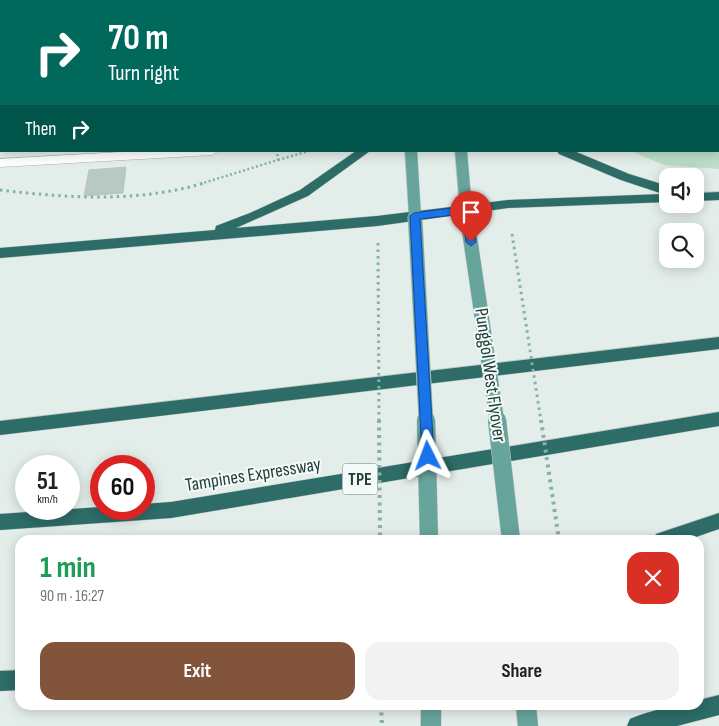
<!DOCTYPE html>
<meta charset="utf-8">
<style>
:root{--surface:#fff;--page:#f2f2f2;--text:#222;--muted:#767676;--accent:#81543b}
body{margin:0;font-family:"Sofia Sans Condensed",sans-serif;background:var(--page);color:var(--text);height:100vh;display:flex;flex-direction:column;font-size:19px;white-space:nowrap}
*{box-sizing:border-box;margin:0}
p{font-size:16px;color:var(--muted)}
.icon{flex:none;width:28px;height:28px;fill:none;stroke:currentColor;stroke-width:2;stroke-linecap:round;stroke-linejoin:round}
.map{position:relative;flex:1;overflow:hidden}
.drawer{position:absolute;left:15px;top:535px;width:689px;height:175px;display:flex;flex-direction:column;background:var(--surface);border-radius:15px;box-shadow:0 2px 12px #0003}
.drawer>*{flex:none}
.banner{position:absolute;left:0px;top:0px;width:720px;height:152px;box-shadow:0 2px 12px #0003;background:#00695c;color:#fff;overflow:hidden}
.tools{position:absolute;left:659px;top:168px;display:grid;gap:10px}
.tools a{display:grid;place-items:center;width:45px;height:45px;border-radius:10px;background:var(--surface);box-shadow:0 2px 12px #0003;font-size:25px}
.speed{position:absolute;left:15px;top:455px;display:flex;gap:10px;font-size:25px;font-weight:700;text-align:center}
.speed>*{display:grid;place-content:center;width:65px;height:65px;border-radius:50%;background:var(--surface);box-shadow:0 2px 12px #0003;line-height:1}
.speed small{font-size:12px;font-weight:400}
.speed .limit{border:8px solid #d22;background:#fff;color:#111}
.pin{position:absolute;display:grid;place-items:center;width:42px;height:42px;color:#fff;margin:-51px -21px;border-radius:50% 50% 50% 0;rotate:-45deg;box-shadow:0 0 5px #0007}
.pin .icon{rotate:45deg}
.me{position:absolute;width:55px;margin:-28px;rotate:357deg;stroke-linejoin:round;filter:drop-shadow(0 0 4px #0008)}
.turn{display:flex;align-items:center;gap:18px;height:105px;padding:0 25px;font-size:22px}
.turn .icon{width:65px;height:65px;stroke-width:2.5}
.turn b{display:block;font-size:35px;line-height:42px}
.then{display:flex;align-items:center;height:48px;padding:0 25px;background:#0003;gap:10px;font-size:19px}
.round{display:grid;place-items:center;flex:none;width:52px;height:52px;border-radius:15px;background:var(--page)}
.summary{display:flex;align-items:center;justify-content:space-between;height:85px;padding:0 25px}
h1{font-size:30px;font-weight:700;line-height:38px;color:#1e9e55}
.primary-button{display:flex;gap:10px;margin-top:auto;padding:10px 25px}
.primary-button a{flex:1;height:58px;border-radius:15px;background:var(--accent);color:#fff;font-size:20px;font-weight:700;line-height:58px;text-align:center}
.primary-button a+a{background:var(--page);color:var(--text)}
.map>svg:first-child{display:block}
</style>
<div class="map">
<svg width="719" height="726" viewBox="0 0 719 726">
<rect width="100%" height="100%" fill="#e3edea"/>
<path fill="#bcdfc9" d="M499,0H719V169L664,165L631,151H719V1Z"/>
<path fill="#b8c8c3" stroke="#b5c7c2" d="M126,167L123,193L84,196L89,170Z"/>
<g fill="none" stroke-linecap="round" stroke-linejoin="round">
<defs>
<g id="minor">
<rect x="338" y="0" width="10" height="1"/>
<path d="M139,151H218L212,155L0,167V159Z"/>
</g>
<g id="major">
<rect x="398" y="0" width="10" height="1"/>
<rect x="447" y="0" width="10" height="1"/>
<path d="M405,151H417L421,216L420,219H410L409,216Z"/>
<path d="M455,151H467L472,210L470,213H462L460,210Z"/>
<rect x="421" y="705" width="20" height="21"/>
<path d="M516,705H536L538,726H518Z"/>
</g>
<g id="highway">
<path d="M356,151H370L308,196L236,228L377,216L508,200L663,194L621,180L559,154L557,151H574L629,174L668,186V202L508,208L377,226L0,258V248L215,230L216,226L250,213L300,190Z"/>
<path d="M719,192V200L695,201V193Z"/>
<path d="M719,337V349L0,435V421Z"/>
<path d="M719,412V426L171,518L0,530V514L101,507V509H144V504L171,502Z"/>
<path d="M719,513V529L687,540H653L656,534Z"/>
<path d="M20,670V690L0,691V671Z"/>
<path d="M719,695V715L677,726H627L630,719C651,710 676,705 699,705V700Z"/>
</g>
</defs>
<use href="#minor" stroke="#a5b5b2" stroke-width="1"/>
<use href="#major" stroke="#c1c9c8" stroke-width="1"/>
<use href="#highway" stroke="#c1c9c8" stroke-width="1"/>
<g stroke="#83b2a8" stroke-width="2.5" stroke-dasharray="2 2.5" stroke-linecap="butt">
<path d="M278,160L309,151"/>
<path d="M200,184L278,160L277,151"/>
</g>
<path stroke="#83b2a8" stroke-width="3" stroke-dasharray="2.5 4" stroke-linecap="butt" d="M0,190C68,198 137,203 204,183"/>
<path stroke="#83b2a8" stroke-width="4" stroke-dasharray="3 4.5" stroke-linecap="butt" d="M381,705L382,726"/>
<use href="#minor" fill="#fff" fill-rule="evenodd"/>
<use href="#major" fill="#67a49b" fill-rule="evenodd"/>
<use href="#highway" fill="#2d6c67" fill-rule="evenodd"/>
<defs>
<g id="major-bridge-far1">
<path d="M466,210L497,421"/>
<path d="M415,216L426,421"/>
</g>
<g id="major-bridge">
<path d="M426,420L429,540"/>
<path d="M497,420L511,540"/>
</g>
</defs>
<use href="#major-bridge-far1" stroke="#c1c9c8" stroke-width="15" stroke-linecap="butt"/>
<use href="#major-bridge" stroke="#c1c9c8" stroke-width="19" stroke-linecap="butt"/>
<g stroke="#83b2a8" stroke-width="3" stroke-dasharray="2.5 4" stroke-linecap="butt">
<path d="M512,234L541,421"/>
<path d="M378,243L379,421"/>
</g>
<g stroke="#83b2a8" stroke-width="4" stroke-dasharray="3 4.5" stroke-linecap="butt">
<path d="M379,420L380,540"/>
<path d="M541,420L559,540"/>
</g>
<use href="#major-bridge-far1" stroke="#67a49b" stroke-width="14"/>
<use href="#major-bridge" stroke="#67a49b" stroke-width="18"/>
</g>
<path fill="#1a73e8" stroke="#114b97" d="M466,206L471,210L476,242L471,246L466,242L462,214L420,219L434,456L433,460L428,462L424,460L422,456L410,216L414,213Z"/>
<g text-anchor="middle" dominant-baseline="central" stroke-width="4" stroke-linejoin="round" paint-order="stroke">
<rect fill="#f4faf7" stroke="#617773" stroke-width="1" x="342.5" y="463.5" width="35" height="31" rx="4"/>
<g font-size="18" font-weight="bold" fill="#223f3b">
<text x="360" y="479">TPE</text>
</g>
<g font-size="19" fill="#223f3b" stroke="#f4faf7">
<text transform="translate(490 375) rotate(82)">Punggol West Flyover</text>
<text transform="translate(253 475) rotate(-9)">Tampines Expressway</text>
</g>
</g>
</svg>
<div class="tools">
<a><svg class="icon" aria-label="sound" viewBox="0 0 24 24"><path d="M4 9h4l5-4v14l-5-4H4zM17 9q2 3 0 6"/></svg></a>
<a><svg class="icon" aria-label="search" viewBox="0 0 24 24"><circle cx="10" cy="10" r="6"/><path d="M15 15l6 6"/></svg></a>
</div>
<div class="speed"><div>51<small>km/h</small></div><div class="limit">60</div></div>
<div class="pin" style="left:471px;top:242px;background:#d93025"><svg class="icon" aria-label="arrive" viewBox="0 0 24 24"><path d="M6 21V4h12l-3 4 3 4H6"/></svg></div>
<svg class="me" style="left:428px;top:456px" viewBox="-20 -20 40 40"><path d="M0-17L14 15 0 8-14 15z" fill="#1a73e8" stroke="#fff" stroke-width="4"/></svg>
<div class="banner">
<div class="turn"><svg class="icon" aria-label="right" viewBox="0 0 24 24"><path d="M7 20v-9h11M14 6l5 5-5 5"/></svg><div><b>70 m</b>Turn right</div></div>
<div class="then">Then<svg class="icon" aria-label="right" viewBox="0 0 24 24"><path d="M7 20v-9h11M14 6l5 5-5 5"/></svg></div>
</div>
<section class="drawer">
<div class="summary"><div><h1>1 min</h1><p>90 m · 16:27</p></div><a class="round" style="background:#d93025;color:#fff"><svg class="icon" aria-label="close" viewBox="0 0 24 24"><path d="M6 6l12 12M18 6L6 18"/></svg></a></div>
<div class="primary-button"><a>Exit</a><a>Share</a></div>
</section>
</div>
